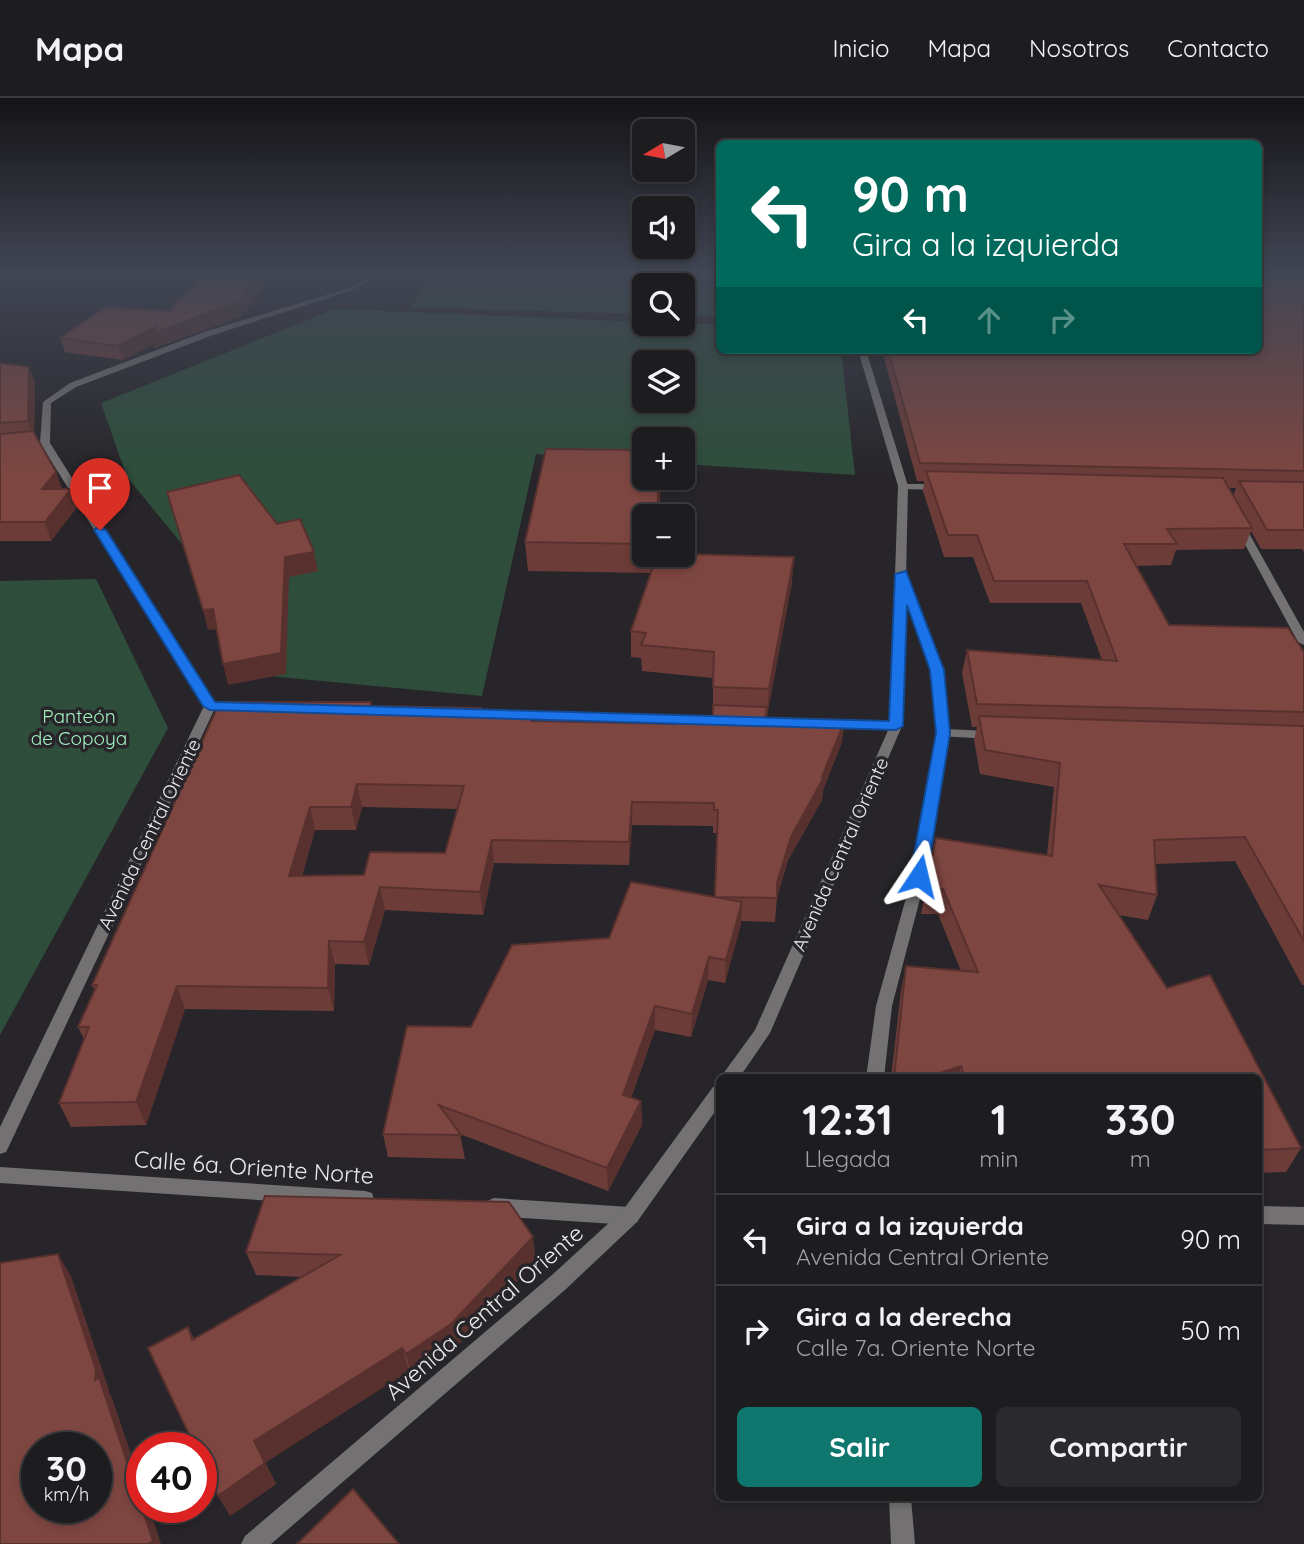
<!DOCTYPE html>
<html lang="es">
<meta charset="utf-8">
<style>
:root{--surface:#1d1c1f;--page:#2a292c;--text:#f1f3f6;--muted:#a0a1a4;--line:#3b3a3d;--accent:#0f766e}
body{margin:0;font-family:Quicksand,sans-serif;background:var(--page);color:var(--text);height:100vh;display:flex;flex-direction:column;font-size:26px;white-space:nowrap}
*{box-sizing:border-box;margin:0}
p{font-size:23px;color:var(--muted)}
.icon{flex:none;width:38px;height:38px;fill:none;stroke:currentColor;stroke-width:2;stroke-linecap:round;stroke-linejoin:round}
.map{position:relative;flex:1;overflow:hidden}
.details{position:absolute;left:716px;top:976px;width:546px;height:427px;display:flex;flex-direction:column;background:var(--surface);border-radius:10px;box-shadow:0 4px 10px #0003,0 0 0 2px var(--line)}
.details>*{flex:none}
.hud{position:absolute;left:716px;top:42px;width:546px;height:214px;border-radius:10px;box-shadow:0 4px 10px #0003,0 0 0 2px var(--line);background:#00695c;color:#fff;overflow:hidden}
.needle{width:46px;rotate:260deg}
.controls{position:absolute;left:632px;top:21px;display:grid;gap:14px}
.controls a{display:grid;place-items:center;width:63px;height:63px;border-radius:10px;background:var(--surface);box-shadow:0 4px 10px #0003,0 0 0 2px var(--line);font-size:35px}
.speed{position:absolute;left:21px;top:1334px;display:flex;gap:14px;font-size:35px;font-weight:700;text-align:center}
.speed>*{display:grid;place-content:center;width:91px;height:91px;border-radius:50%;background:var(--surface);box-shadow:0 4px 10px #0003,0 0 0 2px var(--line);line-height:1}
.speed small{font-size:18px;font-weight:400}
.speed .limit{border:10px solid #d22;background:#fff;color:#111}
.pin{position:absolute;display:grid;place-items:center;width:60px;height:60px;color:#fff;margin:-72px -30px;border-radius:50% 50% 50% 0;rotate:-45deg;box-shadow:0 0 7px #0007}
.pin .icon{rotate:45deg}
.me{position:absolute;width:77px;margin:-38px;rotate:10deg;stroke-linejoin:round;filter:drop-shadow(0 0 5px #0008)}
.turn{display:flex;align-items:center;gap:24px;height:147px;padding:0 21px;font-size:32px}
.turn .icon{width:91px;height:91px;stroke-width:2.5}
.turn b{display:block;font-size:49px;line-height:60px}
.lanes{display:flex;align-items:center;height:66px;padding:0 21px;background:#0003;justify-content:center;gap:35px;direction:ltr}
.lanes .off{opacity:.35}
.eta{display:flex;justify-content:space-evenly;align-items:center;height:119px;text-align:center}
.eta b{font-size:42px;font-weight:700;line-height:49px}
.primary-button{display:flex;gap:14px;margin-top:auto;padding:14px 21px}
.primary-button a{flex:1;height:80px;border-radius:10px;background:var(--accent);color:#fff;font-size:28px;font-weight:700;line-height:80px;text-align:center}
.primary-button a+a{background:var(--page);color:var(--text)}
ul{padding:0;list-style:none}
li{display:flex;align-items:center;gap:21px;height:91px;padding:0 21px;border-top:2px solid var(--line)}
li div{flex:1}
li b{display:block;font-size:26px}
li em{font-style:normal}
header{display:flex;align-items:center;gap:42px;box-sizing:border-box;height:98px;padding:0 35px;background:var(--surface);border-bottom:2px solid var(--line)}
header strong{font-size:33px}
nav{display:flex;gap:38px;margin-inline-start:auto;font-size:24px}
.map>svg:first-child{display:block}
</style>
<header>
<strong>Mapa</strong>
<nav><a>Inicio</a><a>Mapa</a><a>Nosotros</a><a>Contacto</a></nav>
</header>
<div class="map">
<svg width="1304" height="1446" viewBox="0 0 1304 1446">
<rect width="100%" height="100%" fill="#272529"/>
<g fill="#2e4e3b" fill-rule="evenodd">
<path d="M433,176H719V218L683,217L682,187H644V216L411,209Z"/>
<path d="M335,211L719,227V252H841L855,377L683,366L682,341H644V363L536,356L482,598L268,578L208,478L127,379L101,305ZM644,264H682V303H644Z"/>
<path d="M96,481L168,630L0,937V483Z"/>
</g>
<g fill="none" stroke-linecap="round" stroke-linejoin="round">
<g fill="#737172" fill-rule="evenodd">
<path d="M374,176H383L350,193L213,237L76,289L51,305L50,345L216,608L9,1048L6,1054L0,1056V1029L204,608L40,345L43,304L70,285L207,233L346,191Z"/>
<path d="M900,386H940L945,389L940,392L903,391L898,388Z"/>
<path d="M1240,425L1245,428L1304,534V547L1298,544L1235,428Z"/>
<path d="M464,611L692,618L698,622L692,626L460,618L458,615L460,612Z"/>
<path d="M827,622L896,624L902,628L896,632L822,629L821,626Z"/>
<path d="M943,631L991,633L997,637L991,641L938,638L937,635L938,632Z"/>
<path d="M0,1069L365,1093L372,1095L374,1101L372,1107L365,1109L0,1085Z"/>
<path d="M494,1100L630,1109L637,1112L640,1118L637,1124L630,1127L494,1118L487,1115L484,1109L487,1103Z"/>
<path d="M1258,1108L1304,1109V1127L1258,1126Z"/>
</g>
<g fill="#737172" fill-rule="evenodd">
<path d="M858,252H866L908,388L906,481L910,484L943,572L949,635L926,778L892,908L884,980H866L876,908L912,778L937,635L931,572L905,500L902,628L770,935L739,980H720L755,932L890,628L898,388Z"/>
<path d="M719,987V1008L637,1124L566,1191L271,1446H241L245,1438L552,1177L623,1112L713,989Z"/>
<path d="M889,1400H911L915,1446H891Z"/>
</g>
</g>
<g fill="#6c3c38" fill-rule="evenodd">
<path d="M1258,176H1304V454L1302,451H1261L1251,433L1244,451L1176,452L1171,467L1136,468L1169,527L1288,530L1304,554V887H1302L1235,763L1156,766L1157,797L1148,822L1119,817L1167,890L1210,877L1301,1050L1286,1074L1258,1075V980H891L901,893L906,868L961,873L938,816H921L936,740L1047,757L1054,689L980,676L974,642L977,629H972L962,575L967,552L1102,562L1081,505H990L973,459H944L923,393L924,383H917L882,252H1258ZM1229,390H1236L1233,398Z"/>
<path d="M242,218L154,250L153,246L123,262L65,254L60,240Z"/>
<path d="M0,265L29,269L35,285L34,334L56,374L62,391L77,409L51,443H0Z"/>
<path d="M661,380L659,418H644V457H656V459L792,484L767,618H766V620L842,644L823,692L822,702L788,762L777,799L775,824L741,823L725,885L708,882L691,939L655,932L631,1000L641,1003L642,1027L608,1093L460,1036L465,1061L388,1059L383,1036L471,929L609,840L714,799L717,735H713V728L632,727L629,767L494,765L483,817L385,812L369,867L335,866L334,913L185,911L146,1027L71,1029L59,1005L84,941L78,929L95,893L92,887L372,608L481,616L532,623L674,626L713,620V580L642,573L641,560L631,559V533L651,475L528,473L525,444ZM362,709L458,711L445,755L364,777L302,778L315,732H356Z"/>
<path d="M246,1154L536,1163L456,1249L412,1278L409,1273L265,1364L276,1386L230,1418L188,1229L194,1241L302,1179L256,1177Z"/>
</g>
<g fill="#58312e">
<path d="M261,176H274L242,218L154,250L153,246L123,262L118,248Z"/>
<path d="M29,269L35,285L34,341L28,323Z"/>
<path d="M56,374L62,392L42,391Z"/>
<path d="M659,380H661L659,418H657Z"/>
<path d="M71,391L77,409L51,443L45,424Z"/>
<path d="M314,454L318,473L289,479L286,576L228,587L223,566L285,459Z"/>
<path d="M794,459L792,484L767,618L769,591Z"/>
<path d="M213,511L219,531L208,532L203,512Z"/>
<path d="M845,622L842,644L823,692L822,702L788,762L777,800V785L791,739L822,679Z"/>
<path d="M357,686L362,709L356,732L351,709Z"/>
<path d="M632,704V727L629,767V744Z"/>
<path d="M310,709L315,732L295,801L289,778Z"/>
<path d="M492,742L494,765L483,817L480,794Z"/>
<path d="M380,789L385,812L369,867L364,844Z"/>
<path d="M742,804L741,827L725,885L726,862Z"/>
<path d="M329,843L335,866L334,913L328,890Z"/>
<path d="M709,859L708,882L691,939L692,916Z"/>
<path d="M177,888L185,911L146,1027L136,1004Z"/>
<path d="M655,908V932L623,1020V997Z"/>
<path d="M961,968L958,980H925Z"/>
<path d="M641,1003L642,1027L608,1093L607,1070Z"/>
<path d="M533,1139L536,1163L456,1249L412,1278L406,1256Z"/>
<path d="M58,1156L71,1178L109,1292V1295L112,1300L142,1388V1408L95,1282Z"/>
<path d="M402,1250L409,1273L265,1365L254,1343Z"/>
<path d="M265,1365L276,1386L230,1418L218,1398Z"/>
<path d="M142,1409H149L161,1446H148Z"/>
</g>
<g fill="#7e4641" stroke="#58312e" stroke-width="2" fill-rule="evenodd">
<path d="M203,176H261L239,204L150,236L157,228L118,248L60,240L106,209L170,213Z"/>
<path d="M1258,176H1304V373L920,365L888,252H1258Z"/>
<path d="M0,265L29,269L28,323L0,325Z"/>
<path d="M33,333L56,374L42,391H71L45,424H0V336Z"/>
<path d="M546,351L644,352V380H659L657,418H644V446L525,444Z"/>
<path d="M926,373L1223,380L1252,430L1167,431L1177,446H1124L1169,527L1288,530L1304,554V614L977,606L967,552L1117,563L1087,483H994L977,437H948Z"/>
<path d="M239,377L277,426L300,421L314,454L285,459L281,555L223,566L213,511L203,512L167,394Z"/>
<path d="M1239,383L1304,384V432H1267Z"/>
<path d="M682,456L794,459L769,591L713,589L714,554L641,547L646,535L631,533L657,457H682Z"/>
<path d="M220,604H371L370,608L481,610L479,616L532,617L531,623L675,626V620H713V607L767,609L765,620L845,622L822,679H824L791,739L777,785V800L715,799L742,804L726,862L709,859L692,916L655,908L623,997L641,1003L607,1070L439,1007L461,1037L383,1036L407,928L471,929L512,847L609,840L631,784L715,799L718,712H714V705L632,704L629,744L492,742L480,794L380,789L364,844L329,843L328,890L177,888L136,1004L59,1005L89,929H78L97,887H92ZM357,686L464,688L445,755L370,754L364,777L289,778L310,709H351Z"/>
<path d="M979,618L1304,628V843L1245,739L1154,742L1157,797L1099,787L1167,890L1210,877L1301,1050L1258,1052V980H965L961,968L925,980H894L906,868L978,874L943,791H926L936,740L1052,758L1060,665L985,652Z"/>
<path d="M265,1098L509,1104L533,1139L451,1226L406,1256L402,1250L254,1343L265,1365L218,1398L201,1362V1349H195L148,1250L188,1229L192,1242L340,1157L246,1154Z"/>
<path d="M58,1156L96,1272L95,1282L99,1279L153,1443L148,1446H0V1165ZM37,1349H96V1409H37Z"/>
<path d="M353,1391L399,1446H297Z"/>
</g>
<linearGradient id="sky" x2="0" y2="1"><stop stop-color="#151417"/><stop offset="0.46" stop-color="#414654"/><stop offset="1" stop-color="#414654" stop-opacity="0"/></linearGradient>
<rect width="1304" height="379" fill="url(#sky)"/>
<path fill="#1a73e8" stroke="#114b97" stroke-width="2" d="M96,430L106,432L215,604L889,623L895,476L906,473L944,572L950,635L927,778L919,783L910,778L936,635L930,572L907,507L903,628L896,632L210,612L203,608L94,432Z"/>
<g text-anchor="middle" dominant-baseline="central" stroke-width="7" stroke-linejoin="round" paint-order="stroke">
<g font-size="19" fill="#9ff2bf" stroke="#272529">
<text x="79" y="618">Panteón<tspan x="79" dy="22">de Copoya</tspan></text>
</g>
<g font-size="19" fill="#ebeaec" stroke="#272529">
<text transform="translate(149 736) rotate(-64)">Avenida Central Oriente</text>
<text transform="translate(840 756) rotate(-66)">Avenida Central Oriente</text>
</g>
<g font-size="23" fill="#ebeaec" stroke="#272529">
<text transform="translate(254 1069) rotate(4)">Calle 6a. Oriente Norte</text>
<text transform="translate(484 1214) rotate(-41)">Avenida Central Oriente</text>
</g>
</g>
</svg>
<div class="controls">
<a><svg class="needle" viewBox="-14 -14 28 28"><path d="M0-13l5 13h-10z" fill="#e53935"/><path d="M0 13l5-13h-10z" fill="#a0a1a4"/></svg></a>
<a><svg class="icon" aria-label="sound" viewBox="0 0 24 24"><path d="M4 9h4l5-4v14l-5-4H4zM17 9q2 3 0 6"/></svg></a>
<a><svg class="icon" aria-label="search" viewBox="0 0 24 24"><circle cx="10" cy="10" r="6"/><path d="M15 15l6 6"/></svg></a>
<a><svg class="icon" aria-label="layers" viewBox="0 0 24 24"><path d="M12 4l9 5-9 5-9-5zM3 14l9 5 9-5"/></svg></a>
<a>+</a>
<a>−</a>
</div>
<div class="speed"><div>30<small>km/h</small></div><div class="limit">40</div></div>
<div class="pin" style="left:100px;top:432px;background:#d93025"><svg class="icon" aria-label="arrive" viewBox="0 0 24 24"><path d="M6 21V4h12l-3 4 3 4H6"/></svg></div>
<svg class="me" style="left:919px;top:778px" viewBox="-20 -20 40 40"><path d="M0-17L14 15 0 8-14 15z" fill="#1a73e8" stroke="#fff" stroke-width="4"/></svg>
<div class="hud">
<div class="turn"><svg class="icon" aria-label="left" viewBox="0 0 24 24"><path d="M17 20v-9H6M10 6l-5 5 5 5"/></svg><div><b>90 m</b>Gira a la izquierda</div></div>
<div class="lanes"><svg class="icon" aria-label="left" viewBox="0 0 24 24"><path d="M17 20v-9H6M10 6l-5 5 5 5"/></svg><svg class="icon off" aria-label="ahead" viewBox="0 0 24 24"><path d="M12 20V5M6 11l6-6 6 6"/></svg><svg class="icon off" aria-label="right" viewBox="0 0 24 24"><path d="M7 20v-9h11M14 6l5 5-5 5"/></svg></div>
</div>
<section class="details">
<div class="eta">
<div><b>12:31</b><p>Llegada</p></div>
<div><b>1</b><p>min</p></div>
<div><b>330</b><p>m</p></div>
</div>
<ul>
<li><svg class="icon" aria-label="left" viewBox="0 0 24 24"><path d="M17 20v-9H6M10 6l-5 5 5 5"/></svg><div><b>Gira a la izquierda</b><p>Avenida Central Oriente</p></div><em>90 m</em></li>
<li><svg class="icon" aria-label="right" viewBox="0 0 24 24"><path d="M7 20v-9h11M14 6l5 5-5 5"/></svg><div><b>Gira a la derecha</b><p>Calle 7a. Oriente Norte</p></div><em>50 m</em></li>
</ul>
<div class="primary-button"><a>Salir</a><a>Compartir</a></div>
</section>
</div>
